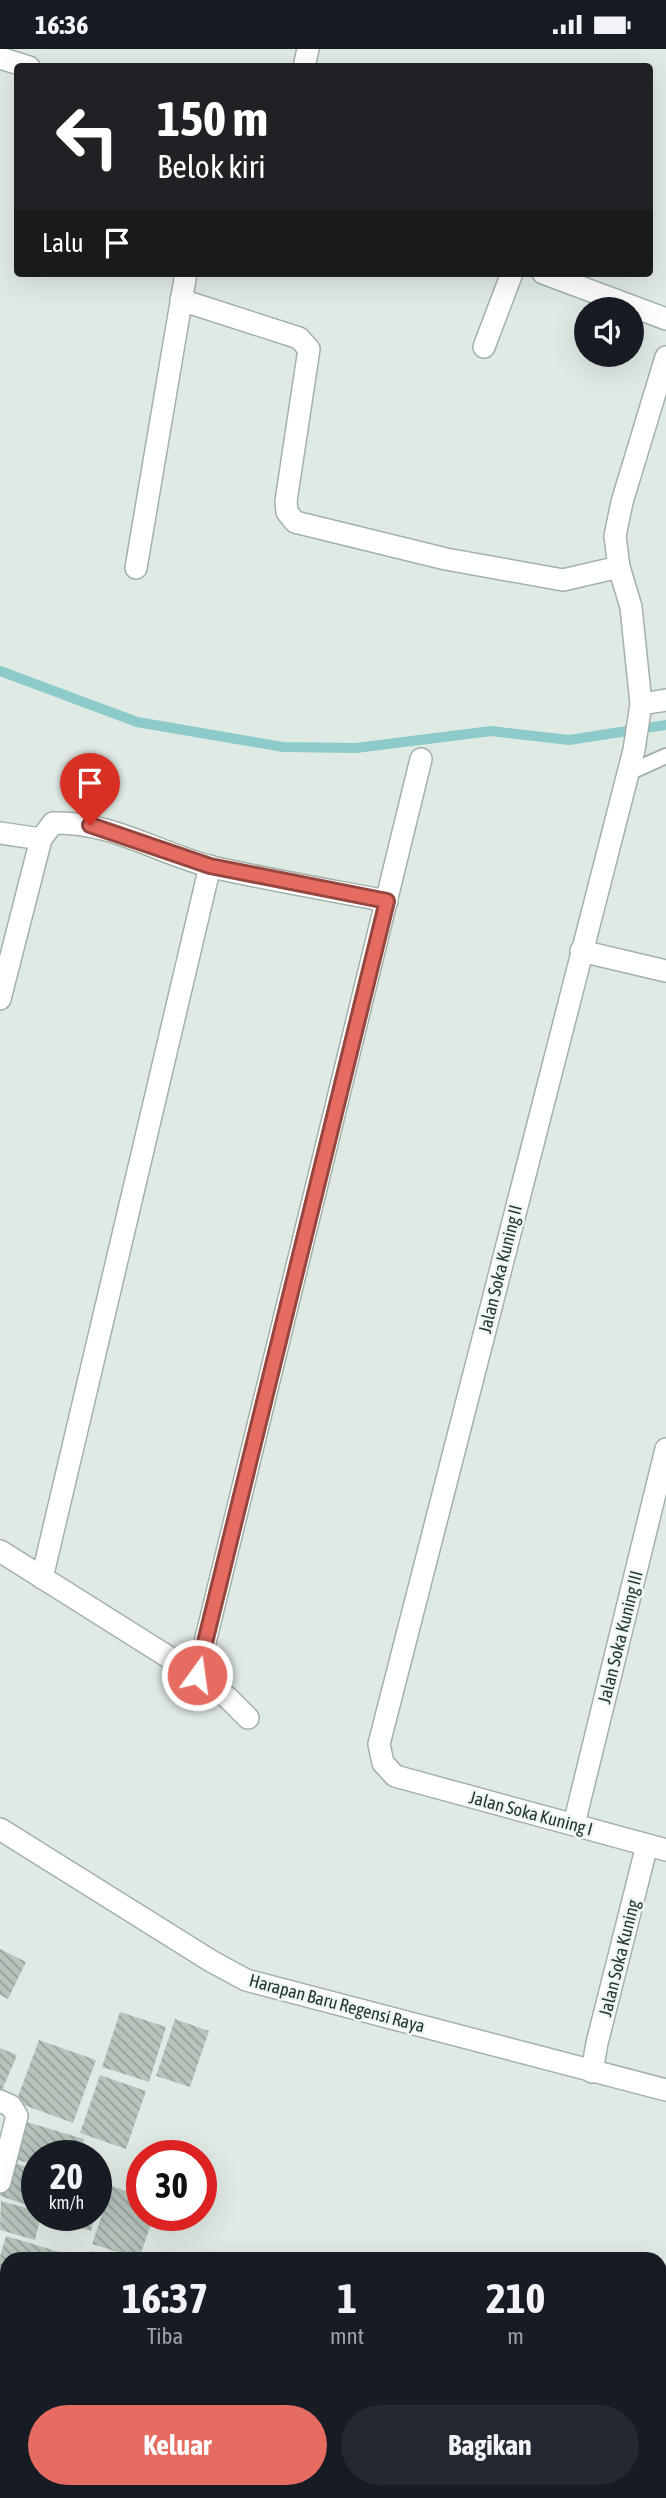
<!DOCTYPE html>
<html lang="id">
<style>
:root{--surface:#171b24;--page:#242831;--text:#f1f3f6;--muted:#9ea1a6;--accent:#e66b61}
body{margin:0;font-family:"Asap Condensed",sans-serif;background:var(--page);color:var(--text);height:100vh;display:flex;flex-direction:column;font-size:26px;white-space:nowrap}
*{box-sizing:border-box;margin:0}
p{font-size:23px;color:var(--muted)}
.icon{flex:none;width:38px;height:38px;fill:none;stroke:currentColor;stroke-width:2;stroke-linecap:round;stroke-linejoin:round}
.map{position:relative;flex:1;overflow:hidden}
.side{position:absolute;left:0px;top:2203px;width:667px;height:247px;display:flex;flex-direction:column;background:var(--surface);border-radius:21px 21px 0 0;box-shadow:0 7px 28px #0002}
.side>*{flex:none}
.guide{position:absolute;left:14px;top:14px;width:639px;height:214px;border-radius:7px;box-shadow:0 7px 28px #0002;background:#202124;color:#fff;overflow:hidden}
.tools{position:absolute;left:574px;top:248px;display:grid;gap:14px}
.tools a{display:grid;place-items:center;width:70px;height:70px;border-radius:50%;background:var(--surface);box-shadow:0 7px 28px #0002;font-size:35px}
.speed{position:absolute;left:21px;top:2091px;display:flex;gap:14px;font-size:35px;font-weight:700;text-align:center}
.speed>*{display:grid;place-content:center;width:91px;height:91px;border-radius:50%;background:var(--surface);box-shadow:0 7px 28px #0002;line-height:1}
.speed small{font-size:18px;font-weight:400}
.speed .limit{border:10px solid #d22;background:#fff;color:#111}
.pin{position:absolute;display:grid;place-items:center;width:60px;height:60px;color:#fff;margin:-72px -30px;border-radius:50% 50% 50% 0;rotate:-45deg;box-shadow:0 0 7px #0007}
.pin .icon{rotate:45deg}
.me{position:absolute;width:77px;margin:-38px;rotate:14deg;stroke-linejoin:round;filter:drop-shadow(0 0 5px #0008)}
.turn{display:flex;align-items:center;gap:24px;height:147px;padding:0 28px;font-size:32px}
.turn .icon{width:91px;height:91px;stroke-width:2.5}
.turn b{display:block;font-size:49px;line-height:60px}
.then{display:flex;align-items:center;height:66px;padding:0 28px;background:#0003;gap:14px;font-size:26px}
.eta{display:flex;justify-content:space-evenly;align-items:center;height:119px;text-align:center}
.eta b{font-size:42px;font-weight:700;line-height:49px}
.primary-button{display:flex;gap:14px;margin-top:auto;padding:14px 28px}
.primary-button a{flex:1;height:80px;border-radius:42px;background:var(--accent);color:#fff;font-size:28px;font-weight:700;line-height:80px;text-align:center}
.primary-button a+a{background:var(--page);color:var(--text)}
.status{display:flex;justify-content:space-between;align-items:center;height:49px;padding:0 35px;background:var(--surface);direction:ltr}
.status svg{height:19px;fill:currentColor}
.map>svg:first-child{display:block}
</style>
<div class="status"><b>16:36</b><svg viewBox="0 0 49 12"><path d="M0 12V9h3v3zM5 12V6h3v6zM10 12V3h3v9zM15 12V0h3v12zM26 1h20v11H26zM47 4h2v5h-2z"/></svg></div>
<div class="map">
<svg width="666" height="2449" viewBox="0 0 666 2449">
<defs>
<pattern id="building-back-hatch" width="6" height="6" patternUnits="userSpaceOnUse" patternTransform="scale(1.75)"><rect width="6" height="6" fill="#b6c4bc"/><path d="M-1 5l2 2M0 0l6 6M5-1l2 2" fill="none" stroke="#94a099"/></pattern>
</defs>
<rect width="100%" height="100%" fill="#e0eae4"/>
<g fill="none" stroke-linecap="round" stroke-linejoin="round">
<path stroke="#8ccbc9" stroke-width="10" d="M0,622L137,673L283,698L356,699L491,682L569,691L666,676"/>
</g>
<g fill="url(#building-back-hatch)">
<path d="M0,1900L26,1913L8,1950L0,1946Z"/>
<path d="M120,1963L166,1978L149,2033L102,2018Z"/>
<path d="M175,1970L209,1982L190,2038L156,2027Z"/>
<path d="M39,1991L96,2011L73,2074L16,2053Z"/>
<path d="M0,1999L17,2006L0,2046Z"/>
<path d="M100,2026L146,2042L126,2100L80,2084Z"/>
<path d="M20,2071L84,2090L79,2107H37V2117L9,2108Z"/>
<path d="M11,2113L37,2121V2159L0,2147Z"/>
<path d="M96,2133L104,2136L97,2161H96Z"/>
<path d="M112,2137L142,2148V2166H154L139,2210L92,2195Z"/>
<path d="M1,2152L37,2162V2166H41L35,2191L0,2181Z"/>
<path d="M63,2166H95L91,2182L61,2173Z"/>
<path d="M6,2187L70,2206L68,2210H7V2221L0,2219V2208Z"/>
<path d="M90,2202L113,2210H87Z"/>
<path d="M0,2222L7,2224V2249L0,2247Z"/>
<path d="M0,2253L7,2255V2299L0,2296Z"/>
<path d="M0,2319L7,2321V2359L0,2358Z"/>
<path d="M0,2383L7,2386L6,2443L0,2441Z"/>
<path d="M48,2443H73L88,2449H46Z"/>
</g>
<g fill="none" stroke-linecap="round" stroke-linejoin="round">
<defs>
<path id="lane" d="M626,725L666,707"/>
<g id="street">
<path d="M304,18L308,0"/>
<path d="M181,251L299,289L309,300L286,452L287,463L295,473L446,510L563,531L619,518"/>
<path d="M484,298L512,224"/>
<path d="M666,308L622,453L615,487L619,518L631,558L641,655L634,701L379,1695L383,1714L395,1727L666,1801"/>
<path d="M136,519L186,224"/>
<path d="M641,655L666,651"/>
<path d="M0,784L41,790L53,774C110,772 158,804 212,818C270,831 329,841 387,852"/>
<path d="M581,902L666,922"/>
<path d="M0,950L41,790"/>
<path d="M0,1502L197,1626L228,1649L248,1669"/>
<path d="M42,1529L210,817"/>
<path d="M197,1626L421,710"/>
<path d="M574,1775L666,1400"/>
<path d="M0,1780L211,1912L246,1931L666,2041"/>
<path d="M592,2023L597,1994L647,1796"/>
<path d="M0,2052L11,2057L17,2067L0,2133"/>
</g>
<g id="secondary">
<path d="M0,9L29,18"/>
<path d="M543,224L666,270"/>
</g>
</defs>
<use href="#lane" stroke="#a3b1aa" stroke-width="18"/>
<use href="#street" stroke="#a3b1aa" stroke-width="24"/>
<use href="#secondary" stroke="#a0b4aa" stroke-width="24"/>
<use href="#lane" stroke="#fff" stroke-width="14"/>
<use href="#street" stroke="#fff" stroke-width="21"/>
<use href="#secondary" stroke="#fff" stroke-width="21"/>
</g>
<g fill="none" stroke-linecap="round" stroke-linejoin="round">
<defs>
<path id="route" d="M90,776L210,817L387,852L197,1626"/>
</defs>
<use href="#route" stroke="#96463f" stroke-width="18"/>
<use href="#route" stroke="#e66b61" stroke-width="12"/>
</g>
<g text-anchor="middle" dominant-baseline="central" stroke-width="5" stroke-linejoin="round" paint-order="stroke">
<g font-size="18" fill="#22382f" stroke="#f0f7f2">
<text transform="translate(500 1220) rotate(-76)">Jalan Soka Kuning II</text>
<text transform="translate(620 1588) rotate(-76)">Jalan Soka Kuning III</text>
<text transform="translate(531 1764) rotate(15)">Jalan Soka Kuning I</text>
<text transform="translate(619 1909) rotate(-76)">Jalan Soka Kuning</text>
<text transform="translate(337 1954) rotate(15)">Harapan Baru Regensi Raya</text>
</g>
</g>
</svg>
<div class="tools">
<a><svg class="icon" aria-label="sound" viewBox="0 0 24 24"><path d="M4 9h4l5-4v14l-5-4H4zM17 9q2 3 0 6"/></svg></a>
</div>
<div class="speed"><div>20<small>km/h</small></div><div class="limit">30</div></div>
<div class="pin" style="left:90px;top:776px;background:#d93025"><svg class="icon" aria-label="arrive" viewBox="0 0 24 24"><path d="M6 21V4h12l-3 4 3 4H6"/></svg></div>
<svg class="me" style="left:197px;top:1626px" viewBox="-20 -20 40 40"><circle r="17" fill="#e66b61" stroke="#fff" stroke-width="3"/><path d="M0-11L8 9 0 5-8 9z" fill="#fff"/></svg>
<div class="guide">
<div class="turn"><svg class="icon" aria-label="left" viewBox="0 0 24 24"><path d="M17 20v-9H6M10 6l-5 5 5 5"/></svg><div><b>150 m</b>Belok kiri</div></div>
<div class="then">Lalu<svg class="icon" aria-label="arrive" viewBox="0 0 24 24"><path d="M6 21V4h12l-3 4 3 4H6"/></svg></div>
</div>
<section class="side">
<div class="eta">
<div><b>16:37</b><p>Tiba</p></div>
<div><b>1</b><p>mnt</p></div>
<div><b>210</b><p>m</p></div>
</div>
<div class="primary-button"><a>Keluar</a><a>Bagikan</a></div>
</section>
</div>
